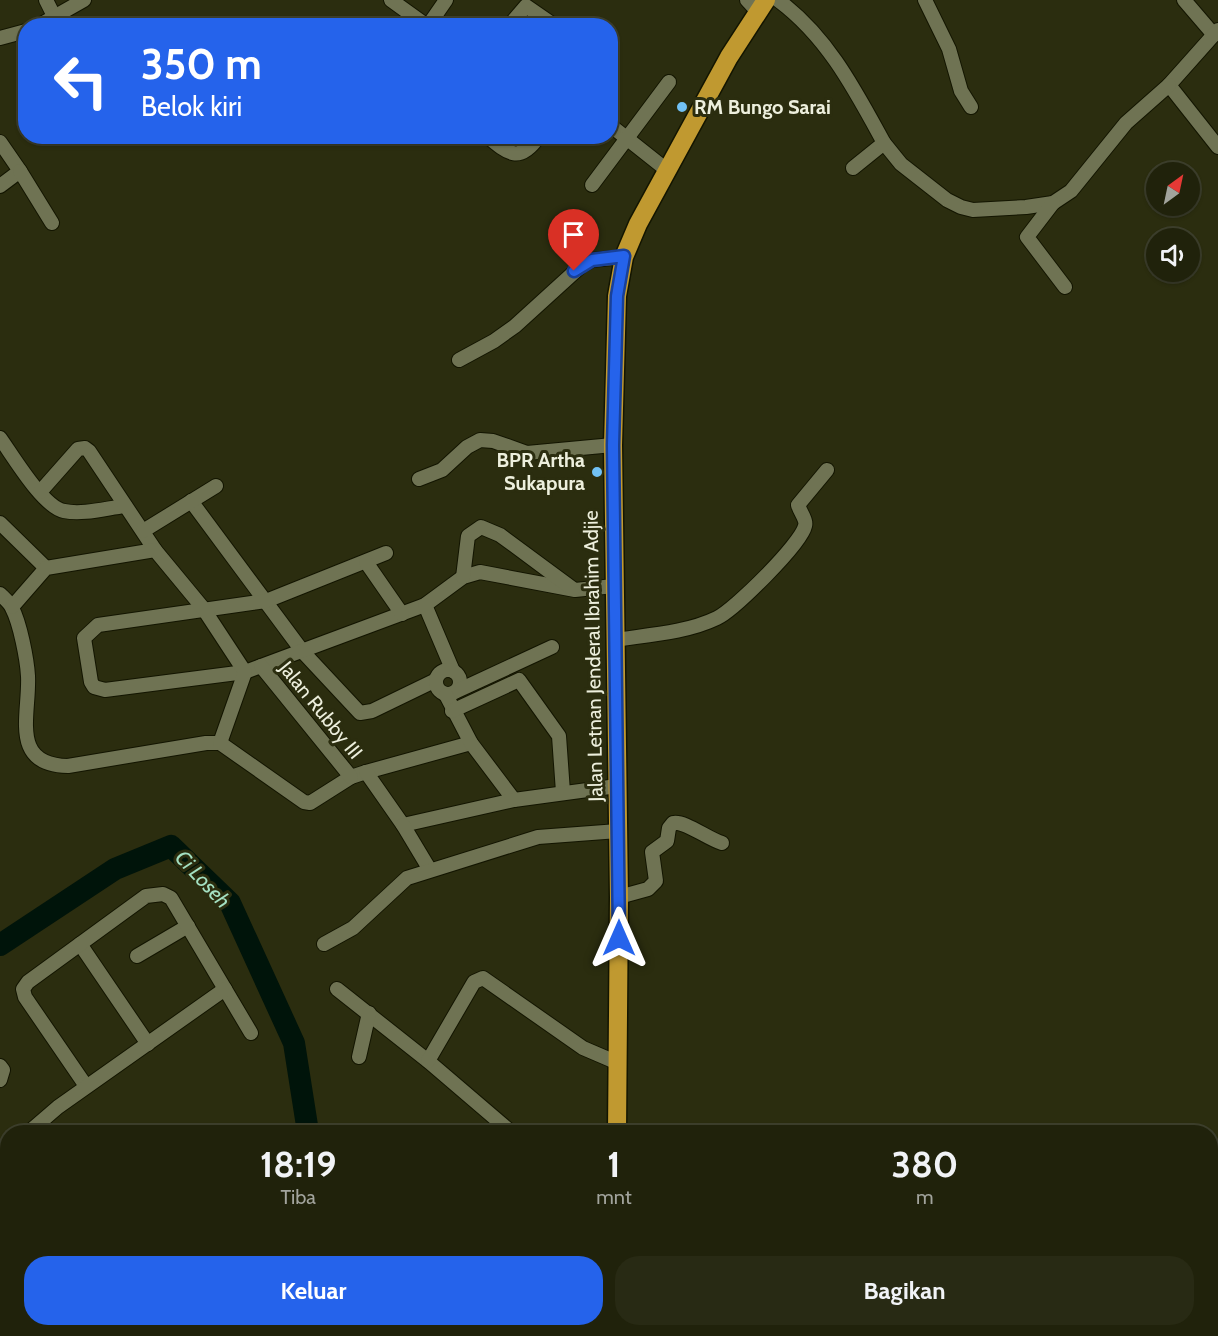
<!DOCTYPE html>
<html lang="id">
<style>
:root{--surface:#20220b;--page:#282a14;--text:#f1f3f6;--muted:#a2a49d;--line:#3d3f2c;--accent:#2563eb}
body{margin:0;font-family:Cabin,sans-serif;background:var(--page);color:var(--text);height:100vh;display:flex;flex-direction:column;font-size:22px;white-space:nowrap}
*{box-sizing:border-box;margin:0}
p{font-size:20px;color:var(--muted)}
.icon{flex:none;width:33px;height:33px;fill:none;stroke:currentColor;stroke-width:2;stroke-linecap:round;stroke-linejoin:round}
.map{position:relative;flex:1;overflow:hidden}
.drawer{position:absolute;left:0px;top:1125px;width:1218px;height:212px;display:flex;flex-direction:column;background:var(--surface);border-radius:24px 24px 0 0;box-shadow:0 2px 4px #0004,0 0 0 2px var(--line)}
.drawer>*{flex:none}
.hud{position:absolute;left:18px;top:18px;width:600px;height:126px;border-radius:24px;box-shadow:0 2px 4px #0004,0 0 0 2px var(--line);background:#2563eb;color:#fff;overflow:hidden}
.needle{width:39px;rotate:33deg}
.buttons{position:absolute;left:1146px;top:162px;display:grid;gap:12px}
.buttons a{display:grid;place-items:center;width:54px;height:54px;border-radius:50%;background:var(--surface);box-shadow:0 2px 4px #0004,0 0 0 2px var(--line);font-size:30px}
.pin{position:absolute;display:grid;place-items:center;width:51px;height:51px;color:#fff;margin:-62px -26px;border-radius:50% 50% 50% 0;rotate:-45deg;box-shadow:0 0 6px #0007}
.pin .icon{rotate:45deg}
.me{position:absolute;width:66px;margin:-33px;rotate:0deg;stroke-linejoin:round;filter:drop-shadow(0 0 4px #0008)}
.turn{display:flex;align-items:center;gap:21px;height:126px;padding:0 24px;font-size:27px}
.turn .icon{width:78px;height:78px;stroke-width:2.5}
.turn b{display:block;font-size:42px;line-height:51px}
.eta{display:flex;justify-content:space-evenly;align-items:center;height:102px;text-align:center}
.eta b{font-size:36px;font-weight:700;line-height:42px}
.cta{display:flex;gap:12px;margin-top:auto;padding:12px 24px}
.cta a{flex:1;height:69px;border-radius:24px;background:var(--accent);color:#fff;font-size:24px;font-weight:700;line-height:69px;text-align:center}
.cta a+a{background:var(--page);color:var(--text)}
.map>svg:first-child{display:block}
</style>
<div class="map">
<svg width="1218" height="1336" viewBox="0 0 1218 1336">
<rect width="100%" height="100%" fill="#2b2d0f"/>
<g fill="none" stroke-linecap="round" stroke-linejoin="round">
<g stroke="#00140a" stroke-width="22">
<path d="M0,945L115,869L171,846L230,903L294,1043L308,1132"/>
<path d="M601,1329L635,1336"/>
</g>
<defs>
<g id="street">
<path d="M46,0L55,18"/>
<path d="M391,0L427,26"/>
<path d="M747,0L758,12"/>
<path d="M778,0C828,37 855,90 884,143"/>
<path d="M925,0L949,49L961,91L971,107"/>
<path d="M1184,0L1214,35"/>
<path d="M38,26L84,0"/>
<path d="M428,26L446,0"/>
<path d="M509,26L526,6L555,26"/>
<path d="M1218,30L1169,85L1218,147"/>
<path d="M0,38L26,31"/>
<path d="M610,125L668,171"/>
<path d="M487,136C508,154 520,164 539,136"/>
<path d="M0,142L20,171L0,186"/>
<path d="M853,168L884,143L901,164L947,200L961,207L973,210L1026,207L1053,203L1071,191L1126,123L1169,85"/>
<path d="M20,171L52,223"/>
<path d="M592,185L669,82"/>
<path d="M1053,203L1027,237L1065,287"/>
<path d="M459,360L494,341L515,326L581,266L592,260L624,257"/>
<path d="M0,438C13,456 43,507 64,511C83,515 107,508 125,506"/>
<path d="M419,479L442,470L467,447L480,440L493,441L527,453L613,445"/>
<path d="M40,492L78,449L85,448L89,451L155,550"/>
<path d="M191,501L303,652L360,713L372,711L436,680"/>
<path d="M0,523L46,568"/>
<path d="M143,531L216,486"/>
<path d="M386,553L266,601L98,625L84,638L91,682L94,687L105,690L245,672L425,605L463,577L480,572L575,590L614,586"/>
<path d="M366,562L402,614"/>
<path d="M463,577L468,536L481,527L500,535L573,589"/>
<path d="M0,594C4,598 10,603 12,608C20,623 27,659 28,676C30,714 9,765 68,766L206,743H220L304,802L310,803L351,777L366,772L471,743"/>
<path d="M425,605L453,671"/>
<path d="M12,607L46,568L155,550L203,608L245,672L220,743"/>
<path d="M614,640C647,635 686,633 717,618C734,610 801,544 805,526C807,520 800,512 798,505L827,470"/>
<path d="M261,666L351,777"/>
<circle cx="448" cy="682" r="12"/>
<path d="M457,691L552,647"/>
<path d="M446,695L471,743L514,800"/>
<path d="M452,711L519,680L559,736L563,792"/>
<path d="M366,772L403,825L514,800L617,786"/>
<path d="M403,825L430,870"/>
<path d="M619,897L648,889L656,881L652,852L667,841L669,828L673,823C684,820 708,839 722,843"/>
<path d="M80,944L148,1044"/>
<path d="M324,944L353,928L407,878L538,837L618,831"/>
<path d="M137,956L188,926"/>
<path d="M337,989L428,1061L511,1132"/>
<path d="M359,1057L369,1013"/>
<path d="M428,1061L474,982L483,978L583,1048L618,1063"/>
<path d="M0,1066L3,1070L0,1080"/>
<path d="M86,1086L25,997L23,989L28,982L146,896L163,894L171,898L251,1033"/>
<path d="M29,1132L58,1107L225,989"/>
<path d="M0,1158L8,1151"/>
<path d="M0,1274L8,1283"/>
<path d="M1218,1316L1211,1324L1218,1333"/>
<path d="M46,1329L52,1336"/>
<path d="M125,1329L134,1336"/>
<path d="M236,1329L246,1336"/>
<path d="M1139,1329L1145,1336"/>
<path d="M104,1336L112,1329"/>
<path d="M313,1336L314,1329"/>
<path d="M1025,1336L1033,1329"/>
</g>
<path id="secondary" d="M980,1329L986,1336"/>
<g id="highway">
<path d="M617,1132L619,897L613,445L617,296L624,257L638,224L729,57L766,0"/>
<path d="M601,1336L602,1329"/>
</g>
</defs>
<use href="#street" stroke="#131500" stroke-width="16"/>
<use href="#secondary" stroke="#131500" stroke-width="21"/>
<use href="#highway" stroke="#131500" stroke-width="21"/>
<use href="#street" stroke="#6f7353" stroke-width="14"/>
<use href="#secondary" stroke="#6f7353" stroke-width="18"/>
<use href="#highway" stroke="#c09930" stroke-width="18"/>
</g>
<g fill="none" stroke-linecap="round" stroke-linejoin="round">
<defs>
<path id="route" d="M574,271L592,260L624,256L617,296L613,445L619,938"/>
</defs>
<use href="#route" stroke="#184099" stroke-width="15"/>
<use href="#route" stroke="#2563eb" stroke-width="10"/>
</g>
<g fill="#71c1f5" stroke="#2b2d0f" stroke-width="2">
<circle cx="682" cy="107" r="6"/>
<circle cx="597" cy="472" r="6"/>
</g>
<g text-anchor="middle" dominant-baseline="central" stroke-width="6" stroke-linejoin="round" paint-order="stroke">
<g font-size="20" font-weight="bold" fill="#edefdd" stroke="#2b2d0f" text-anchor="start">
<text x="694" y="107">RM Bungo Sarai</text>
<text x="585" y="460" text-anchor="end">BPR Artha<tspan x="585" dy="23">Sukapura</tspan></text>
</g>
<g font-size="20" fill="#edefdd" stroke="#2b2d0f">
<text transform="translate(593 656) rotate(-91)">Jalan Letnan Jenderal Ibrahim Adjie</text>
<text transform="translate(321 710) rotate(51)">Jalan Rubby III</text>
</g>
<g font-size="21" font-style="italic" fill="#a4e1c3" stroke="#2b2d0f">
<text transform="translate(203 879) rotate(47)">Ci Loseh</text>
</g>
</g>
</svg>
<div class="buttons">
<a><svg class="needle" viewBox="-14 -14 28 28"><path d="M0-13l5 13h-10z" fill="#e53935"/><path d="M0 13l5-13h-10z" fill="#a2a49d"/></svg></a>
<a><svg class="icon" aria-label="sound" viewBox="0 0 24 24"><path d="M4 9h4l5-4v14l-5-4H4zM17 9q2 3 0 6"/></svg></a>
</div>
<div class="pin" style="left:574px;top:271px;background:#d93025"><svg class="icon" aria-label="arrive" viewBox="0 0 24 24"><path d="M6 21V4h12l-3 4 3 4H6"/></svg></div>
<svg class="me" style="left:619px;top:938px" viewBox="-20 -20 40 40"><path d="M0-17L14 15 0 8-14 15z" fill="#2563eb" stroke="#fff" stroke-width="4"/></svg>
<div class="hud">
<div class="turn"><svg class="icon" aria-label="left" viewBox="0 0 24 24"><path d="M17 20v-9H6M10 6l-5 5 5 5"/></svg><div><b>350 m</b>Belok kiri</div></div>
</div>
<section class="drawer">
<div class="eta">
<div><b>18:19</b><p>Tiba</p></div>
<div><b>1</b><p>mnt</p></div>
<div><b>380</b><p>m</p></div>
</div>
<div class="cta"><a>Keluar</a><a>Bagikan</a></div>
</section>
</div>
